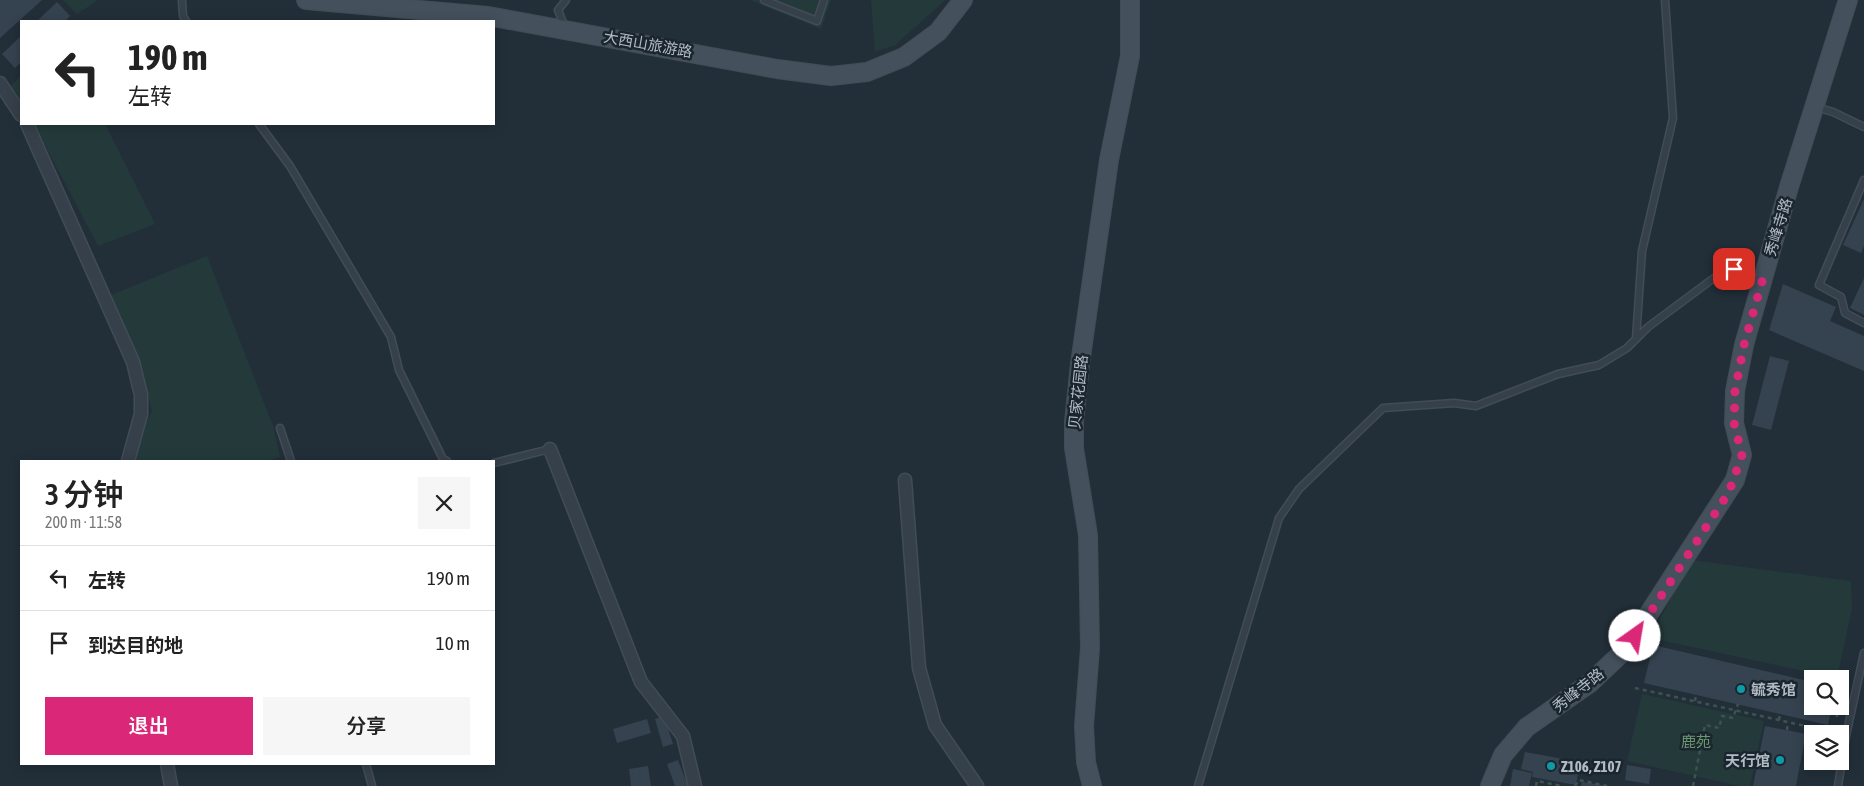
<!DOCTYPE html>
<html lang="zh">
<meta charset="utf-8">
<style>
:root{--surface:#fff;--page:#f6f6f6;--text:#222;--muted:#767676;--line:#e0e0e0;--accent:#db2777}
body{margin:0;font-family:"Asap Condensed","Noto Sans SC",sans-serif;background:var(--page);color:var(--text);height:100vh;display:flex;flex-direction:column;font-size:19px;white-space:nowrap}
*{box-sizing:border-box;margin:0}
p{font-size:16px;color:var(--muted)}
.icon{flex:none;width:28px;height:28px;fill:none;stroke:currentColor;stroke-width:2;stroke-linecap:round;stroke-linejoin:round}
.map{position:relative;flex:1;overflow:hidden}
.sheet{position:absolute;left:20px;top:460px;width:475px;height:305px;display:flex;flex-direction:column;background:var(--surface);border-radius:0px;box-shadow:0 2px 12px #0003}
.sheet>*{flex:none}
.hud{position:absolute;left:20px;top:20px;width:475px;height:105px;border-radius:0px;box-shadow:0 2px 12px #0003;background:#fff;color:var(--text);overflow:hidden}
.buttons{position:absolute;left:1804px;top:670px;display:grid;gap:10px}
.buttons a{display:grid;place-items:center;width:45px;height:45px;border-radius:0px;background:var(--surface);box-shadow:0 2px 12px #0003;font-size:25px}
.pin{position:absolute;display:grid;place-items:center;width:42px;height:42px;color:#fff;margin:-21px;border-radius:10px;box-shadow:0 2px 8px #0006}
.me{position:absolute;width:55px;margin:-28px;rotate:32deg;stroke-linejoin:round;filter:drop-shadow(0 0 4px #0008)}
.turn{display:flex;align-items:center;gap:18px;height:105px;padding:0 25px;font-size:22px}
.turn .icon{width:65px;height:65px;stroke-width:2.5}
.turn b{display:block;font-size:35px;line-height:42px}
.round{display:grid;place-items:center;flex:none;width:52px;height:52px;border-radius:0px;background:var(--page)}
.overview{display:flex;align-items:center;justify-content:space-between;height:85px;padding:0 25px}
h1{font-size:30px;font-weight:600;line-height:38px}
.button{display:flex;gap:10px;margin-top:auto;padding:10px 25px}
.button a{flex:1;height:58px;border-radius:0px;background:var(--accent);color:#fff;font-size:20px;font-weight:600;line-height:58px;text-align:center}
.button a+a{background:var(--page);color:var(--text)}
ul{padding:0;list-style:none}
li{display:flex;align-items:center;gap:15px;height:65px;padding:0 25px;border-top:1px solid var(--line)}
li div{flex:1}
li b{display:block;font-size:19px}
li em{font-style:normal}
.map>svg:first-child{display:block}
</style>
<div class="map">
<svg width="1864" height="786" viewBox="0 0 1864 786">
<rect width="100%" height="100%" fill="#222f39"/>
<g fill="#243a3a">
<path d="M63,0H98L77,14Z"/>
<path d="M750,0H831L821,29Z"/>
<path d="M871,0H945L894,46L875,51Z"/>
<path d="M21,76V102L9,88Z"/>
<path d="M34,124H105L155,224L98,246Z"/>
<path d="M207,256L273,426L280,457L267,461H137L134,439L152,412L139,358L111,295Z"/>
<path d="M1691,560L1851,581L1852,608L1837,678L1650,638Z"/>
<path d="M1642,694L1764,721L1750,786H1740L1627,761Z"/>
</g>
<g fill="#354350">
<path d="M0,0H42L0,38Z"/>
<path d="M57,2L70,16L65,21H37Z"/>
<path d="M21,36V62L15,68L2,54Z"/>
<path d="M1864,199V246L1861,253L1843,245Z"/>
<path d="M1864,278V315L1850,308Z"/>
<path d="M1783,284L1836,307L1830,321L1864,336V371L1769,330Z"/>
<path d="M1770,356L1789,361L1771,430L1752,425Z"/>
<path d="M1653,645L1812,682V706H1832L1828,725L1644,683Z"/>
<path d="M664,716L673,744L663,747L655,719Z"/>
<path d="M647,719L651,733L617,743L613,729Z"/>
<path d="M1765,726L1806,734L1796,786H1753Z"/>
<path d="M1525,752L1580,762L1576,785L1532,777L1533,772L1521,769Z"/>
<path d="M678,760L688,786H675L667,764Z"/>
<path d="M1627,765L1651,769L1649,784L1625,780Z"/>
<path d="M648,766L651,786H631L629,769Z"/>
<path d="M1513,769L1532,773L1529,786H1510Z"/>
<path d="M1582,782L1602,785V786H1581Z"/>
</g>
<g fill="none" stroke-linecap="round" stroke-linejoin="round">
<defs>
<g id="lane">
<path d="M182,0L183,16L186,21"/>
<path d="M764,0L817,21L824,0"/>
<path d="M565,28L558,10L566,0"/>
<path d="M1816,107L1833,112L1864,127"/>
<path d="M259,124L290,166L391,337L399,370L443,459L447,461"/>
<path d="M1864,180L1819,285L1841,297L1845,313L1864,323"/>
<path d="M1636,339L1642,251L1673,118L1665,0"/>
<path d="M280,428L291,461"/>
<path d="M494,463L550,449"/>
<path d="M366,764L372,786"/>
<path d="M1198,786L1279,518L1299,489L1383,408L1454,403L1476,406L1558,374L1599,365L1627,348L1648,327L1722,272L1734,269L1762,277"/>
<path d="M1838,786L1846,736L1864,653"/>
</g>
<g id="street">
<path d="M0,83L21,115"/>
<path d="M27,124L133,362L141,395V414L128,461"/>
<path d="M550,449L641,682L683,736L695,786"/>
<path d="M905,480L919,668L935,725L977,786"/>
<path d="M167,764L171,786"/>
</g>
<g id="secondary">
<path d="M306,0L488,16L777,69L831,76L867,72L904,57L938,32L963,0"/>
<path d="M1092,786L1086,762L1084,726L1090,648L1088,535L1074,448V422L1080,364L1109,160L1130,56V0"/>
<path d="M1490,786L1503,755L1527,727L1590,683L1626,649L1735,480L1742,455L1734,423L1735,391L1744,345L1789,187L1848,0"/>
</g>
</defs>
<use href="#lane" stroke="#424c56" stroke-width="9"/>
<use href="#street" stroke="#424c56" stroke-width="15"/>
<use href="#secondary" stroke="#424c56" stroke-width="20"/>
<g stroke="#3d5352" stroke-width="2.5" stroke-dasharray="4 4" stroke-linecap="butt">
<path d="M1635,688L1837,733"/>
<path d="M1695,701L1696,694"/>
<path d="M1833,706L1839,721"/>
<path d="M1779,720L1780,714"/>
<path d="M1787,730L1788,722"/>
<path d="M1536,786L1537,781L1562,786"/>
<path d="M1575,786L1579,780L1607,786"/>
<path d="M1693,786L1705,725L1719,728L1722,716L1733,718L1738,704"/>
</g>
<use href="#lane" stroke="#36404a" stroke-width="6"/>
<use href="#street" stroke="#36404a" stroke-width="12"/>
<use href="#secondary" stroke="#44505c" stroke-width="18"/>
</g>
<g fill="none" stroke-linecap="round" stroke-linejoin="round">
<path stroke="#db2777" stroke-width="9" stroke-dasharray="0 16.2" d="M1635,636L1729,492L1742,455L1734,423L1735,391L1744,345L1763,278L1734,269"/>
</g>
<g fill="#0f9aa8" stroke="#1b252e" stroke-width="2">
<circle cx="1741" cy="689" r="5"/>
<circle cx="1780" cy="760" r="5"/>
<circle cx="1551" cy="766" r="5"/>
</g>
<g text-anchor="middle" dominant-baseline="central" stroke-width="5" stroke-linejoin="round" paint-order="stroke">
<g font-size="15" fill="#b1bbc6" stroke="#1b252e">
<text transform="translate(648 44) rotate(10)">大西山旅游路</text>
<text transform="translate(1778 227) rotate(-73)">秀峰寺路</text>
<text transform="translate(1078 392) rotate(-84)">贝家花园路</text>
<text transform="translate(1578 690) rotate(-38)">秀峰寺路</text>
</g>
<g font-size="15" font-weight="bold" fill="#b1bbc6" stroke="#1b252e" text-anchor="start">
<text x="1751" y="689">毓秀馆</text>
<text x="1770" y="760" text-anchor="end">天行馆</text>
<text x="1561" y="766">Z106, Z107</text>
</g>
<g font-size="15" fill="#69966e" stroke="#1b252e">
<text x="1696" y="741">鹿苑</text>
</g>
</g>
</svg>
<div class="buttons">
<a><svg class="icon" aria-label="search" viewBox="0 0 24 24"><circle cx="10" cy="10" r="6"/><path d="M15 15l6 6"/></svg></a>
<a><svg class="icon" aria-label="layers" viewBox="0 0 24 24"><path d="M12 4l9 5-9 5-9-5zM3 14l9 5 9-5"/></svg></a>
</div>
<div class="pin" style="left:1734px;top:269px;background:#d93025"><svg class="icon" aria-label="arrive" viewBox="0 0 24 24"><path d="M6 21V4h12l-3 4 3 4H6"/></svg></div>
<svg class="me" style="left:1635px;top:636px" viewBox="-20 -20 40 40"><circle r="19" fill="#fff"/><path d="M0-13L10 11 0 6-10 11z" fill="#db2777"/></svg>
<div class="hud">
<div class="turn"><svg class="icon" aria-label="left" viewBox="0 0 24 24"><path d="M17 20v-9H6M10 6l-5 5 5 5"/></svg><div><b>190 m</b>左转</div></div>
</div>
<section class="sheet">
<div class="overview"><div><h1>3 分钟</h1><p>200 m · 11:58</p></div><a class="round"><svg class="icon" aria-label="close" viewBox="0 0 24 24"><path d="M6 6l12 12M18 6L6 18"/></svg></a></div>
<ul>
<li><svg class="icon" aria-label="left" viewBox="0 0 24 24"><path d="M17 20v-9H6M10 6l-5 5 5 5"/></svg><div><b>左转</b></div><em>190 m</em></li>
<li><svg class="icon" aria-label="arrive" viewBox="0 0 24 24"><path d="M6 21V4h12l-3 4 3 4H6"/></svg><div><b>到达目的地</b></div><em>10 m</em></li>
</ul>
<div class="button"><a>退出</a><a>分享</a></div>
</section>
</div>
